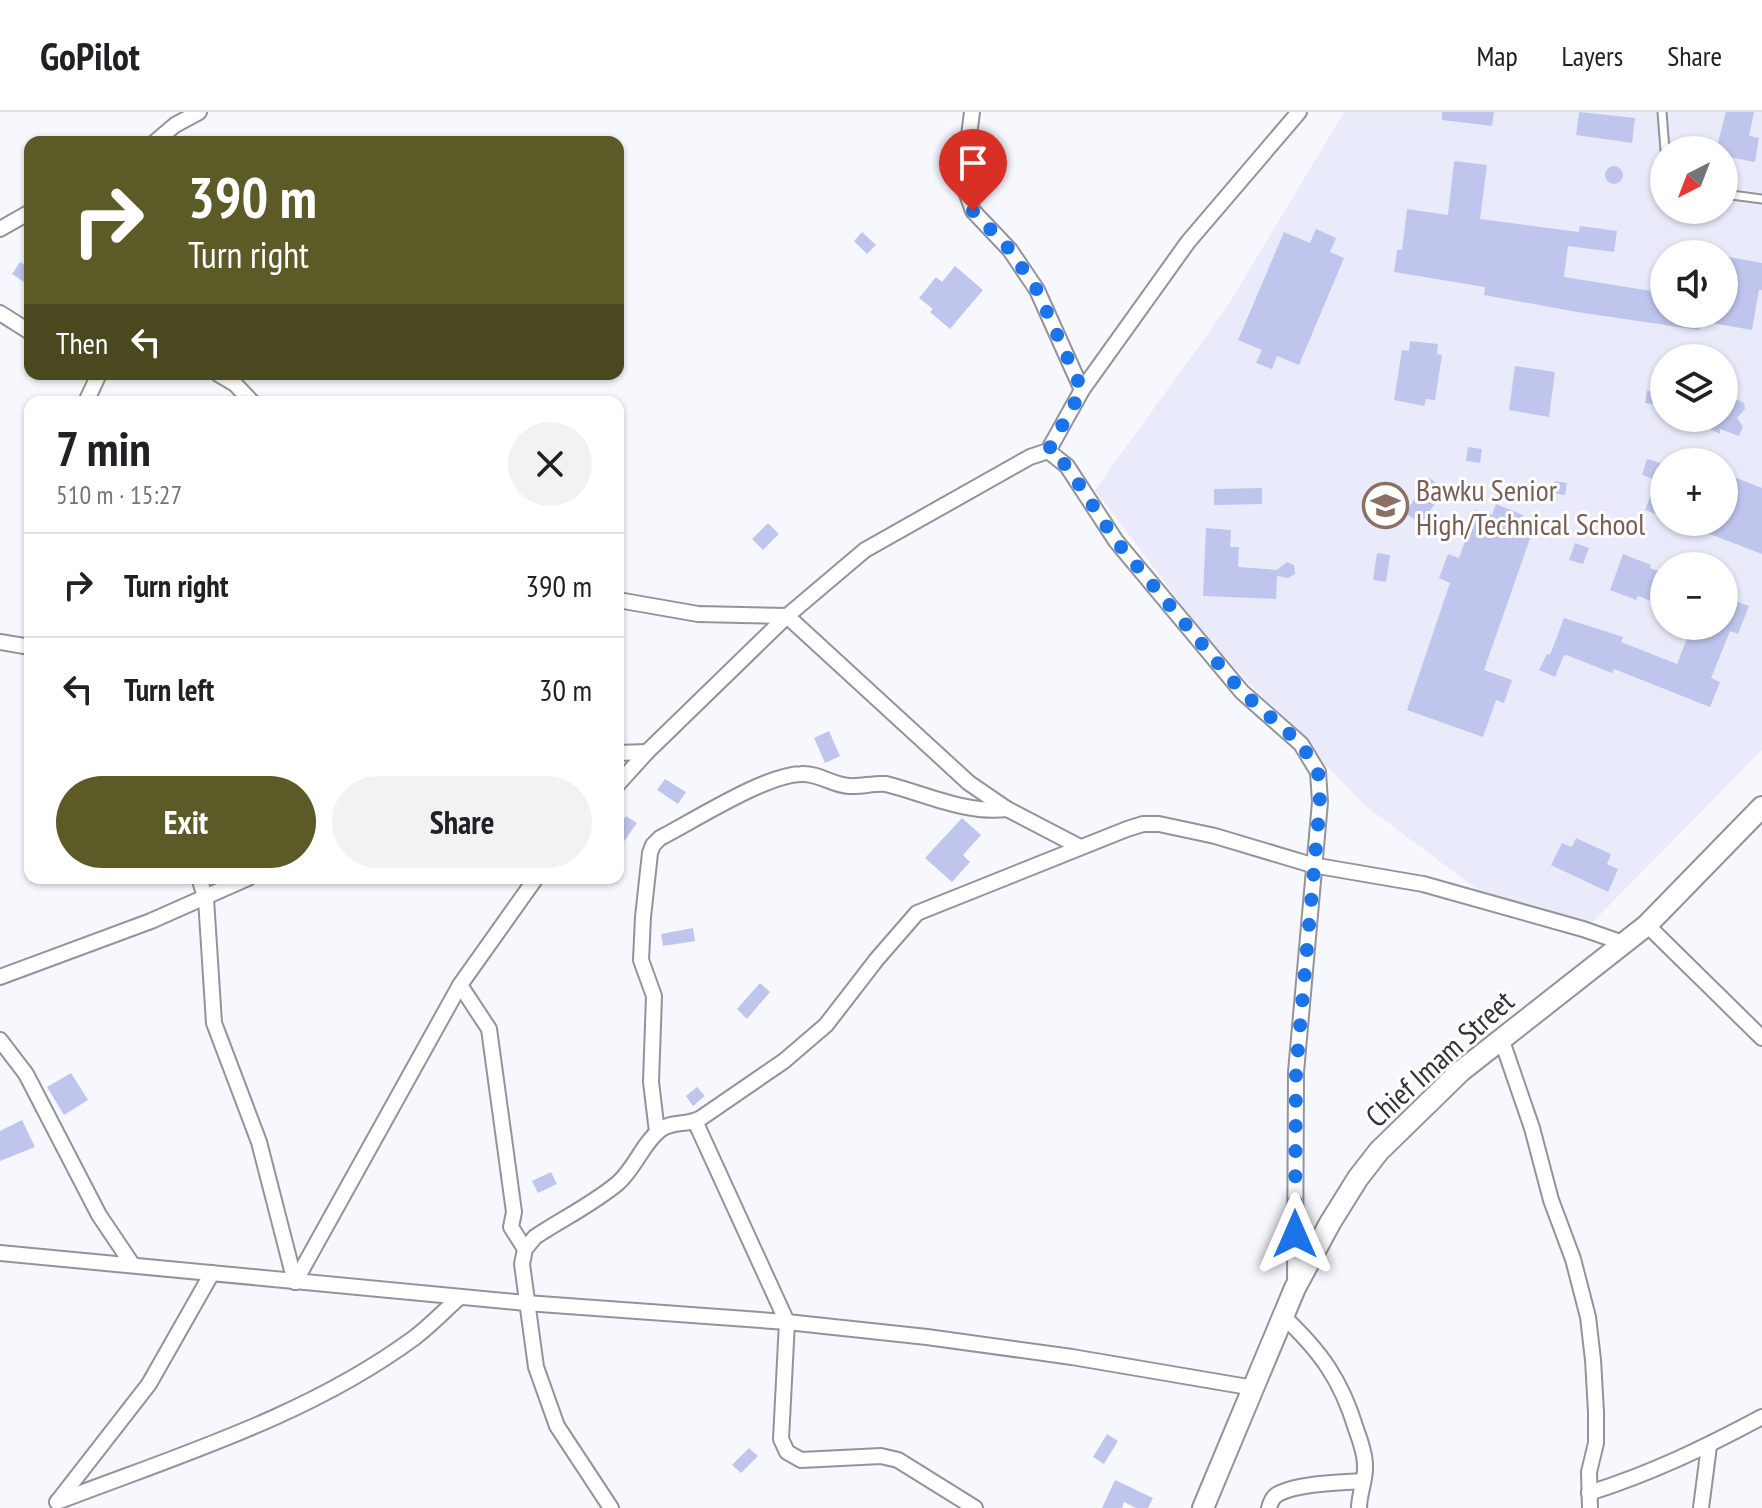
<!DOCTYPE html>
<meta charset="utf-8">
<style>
:root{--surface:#fff;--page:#f2f2f2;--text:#202124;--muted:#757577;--line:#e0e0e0;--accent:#5c5a27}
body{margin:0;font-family:"PT Sans Narrow",sans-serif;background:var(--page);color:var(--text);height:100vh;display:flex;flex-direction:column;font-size:30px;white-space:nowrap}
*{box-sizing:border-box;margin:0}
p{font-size:26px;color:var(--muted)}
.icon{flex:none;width:44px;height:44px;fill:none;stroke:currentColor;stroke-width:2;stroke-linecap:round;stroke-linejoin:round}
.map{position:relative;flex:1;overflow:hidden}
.side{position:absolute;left:24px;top:284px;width:600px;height:488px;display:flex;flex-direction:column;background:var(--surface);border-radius:16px;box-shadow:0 2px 6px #0004}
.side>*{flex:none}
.hud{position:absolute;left:24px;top:24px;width:600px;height:244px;border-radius:16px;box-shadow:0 2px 6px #0004;background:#5c5a27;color:#fff;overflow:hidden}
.needle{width:52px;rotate:222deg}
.controls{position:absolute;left:1650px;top:24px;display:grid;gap:16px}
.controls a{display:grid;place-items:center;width:88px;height:88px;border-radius:50%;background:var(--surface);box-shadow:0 2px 6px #0004;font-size:40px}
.pin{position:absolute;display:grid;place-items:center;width:68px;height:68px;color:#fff;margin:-82px -34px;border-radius:50% 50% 50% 0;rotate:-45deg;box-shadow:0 0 8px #0007}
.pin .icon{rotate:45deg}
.me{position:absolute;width:88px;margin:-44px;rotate:0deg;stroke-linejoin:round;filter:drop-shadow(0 0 6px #0008)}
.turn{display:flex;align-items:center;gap:28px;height:168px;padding:0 32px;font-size:36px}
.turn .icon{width:104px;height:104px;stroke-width:2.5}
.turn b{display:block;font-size:56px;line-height:68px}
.then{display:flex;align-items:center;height:76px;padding:0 32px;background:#0003;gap:16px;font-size:30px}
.round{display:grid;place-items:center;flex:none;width:84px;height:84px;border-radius:42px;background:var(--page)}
.headline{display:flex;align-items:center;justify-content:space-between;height:136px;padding:0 32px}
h1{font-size:48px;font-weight:700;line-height:60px}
.cta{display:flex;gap:16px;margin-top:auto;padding:16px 32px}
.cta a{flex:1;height:92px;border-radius:48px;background:var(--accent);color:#fff;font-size:32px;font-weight:700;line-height:92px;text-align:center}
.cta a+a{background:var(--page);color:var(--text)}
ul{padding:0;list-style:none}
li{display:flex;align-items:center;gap:24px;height:104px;padding:0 32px;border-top:2px solid var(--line)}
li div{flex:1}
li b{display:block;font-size:30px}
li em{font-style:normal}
header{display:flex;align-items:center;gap:48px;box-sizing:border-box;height:112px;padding:0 40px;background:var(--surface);border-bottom:2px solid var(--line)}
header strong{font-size:38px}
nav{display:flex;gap:44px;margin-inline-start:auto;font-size:28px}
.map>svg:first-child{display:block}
</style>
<header>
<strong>GoPilot</strong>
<nav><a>Map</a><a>Layers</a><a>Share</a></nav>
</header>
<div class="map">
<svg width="1762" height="1396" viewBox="0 0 1762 1396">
<rect width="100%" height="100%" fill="#f7f8fe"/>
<path fill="#e9ebfa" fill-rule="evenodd" d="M1344,0H1762V638L1589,814L1478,778L1364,693L1210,530L1095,378L1225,198ZM1664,38H1724V98H1664ZM1664,142H1724V202H1664ZM1664,246H1724V306H1664ZM1664,350H1724V410H1664ZM1664,454H1724V514H1664Z"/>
<g fill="#c0c5ee">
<path d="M1442,0H1494L1492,14L1442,8Z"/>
<path d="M1579,0L1635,6L1632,31L1576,23Z"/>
<path d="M1726,0H1754L1749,24L1759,26L1755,50L1724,44V38H1716Z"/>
<path d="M1454,49L1487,53L1480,107L1579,120L1580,114L1617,119L1614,140L1568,134L1564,165L1664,181V202H1724V144L1762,151V178H1759L1752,218L1700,209L1699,218L1577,200L1484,183L1485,175L1394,160L1397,138H1402L1407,97L1448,103Z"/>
<circle cx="1614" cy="63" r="9"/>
<path d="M1316,117L1336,126L1330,140L1344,146L1299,253L1277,244L1272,257L1256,251L1262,238L1238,228L1284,120L1310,131Z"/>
<path d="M862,120L876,133L867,142L854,129Z"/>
<path d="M20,150L30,156V174L12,162Z"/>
<path d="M955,154L983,178L950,217L930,200L933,197L919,186L936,165L942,170Z"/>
<path d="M1410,229L1438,232L1437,242L1442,243L1435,288L1426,287L1424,294L1394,288L1402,238L1409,239Z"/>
<path d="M1515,254L1555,260L1549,305L1509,298Z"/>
<path d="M1647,279L1664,281V293L1645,291Z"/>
<path d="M1724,288L1727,292L1738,288L1744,291L1745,297L1737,306L1743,315L1739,324L1720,317V322L1704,314L1707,311L1704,310L1724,306Z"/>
<path d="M1468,335L1482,337L1480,351L1466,349Z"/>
<path d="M1647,347L1664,352V405L1645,398L1657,368L1642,363Z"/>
<path d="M1724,361L1762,376V442L1681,411L1724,410Z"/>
<path d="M1429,366L1445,377L1421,412L1405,401Z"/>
<path d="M1555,369L1567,371L1565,383L1553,381Z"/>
<path d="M1262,376V392L1214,393V377Z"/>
<path d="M1496,392L1523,403L1520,413L1533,418L1484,558L1512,568L1504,591L1496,588L1483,625L1407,598L1450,471L1439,466L1448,442L1459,446L1476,398L1492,403Z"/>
<path d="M768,411L779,422L763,438L752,427Z"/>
<path d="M1206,416L1231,418L1230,435H1239L1238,455L1277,458L1287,450L1294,453L1295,462L1288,466L1277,464L1276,487L1203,484Z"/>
<path d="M1575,431L1589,436L1583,452L1569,448Z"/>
<path d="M1377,441L1390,443L1386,470L1373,468Z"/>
<path d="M1623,442L1651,453L1650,456L1664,461V494L1638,484L1636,488L1610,478Z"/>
<path d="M1724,485L1749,494L1738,522L1730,519L1711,566L1720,570L1710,595L1614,557L1612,561L1569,544L1564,543L1555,565L1539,558L1547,542L1550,543L1564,506L1623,525L1621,530L1677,552L1692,514H1724Z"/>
<path d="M829,619L840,644L825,651L814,626Z"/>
<path d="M665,667L686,680L678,692L657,678Z"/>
<path d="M626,704L637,711L618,738V715Z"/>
<path d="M962,706L981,723L963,743L970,750L952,770L925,746Z"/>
<path d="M1576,726L1611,742L1607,752L1618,757L1608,780L1551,753L1562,731L1572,735Z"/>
<path d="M693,816L695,829L663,834L661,822Z"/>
<path d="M760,871L770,880L747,907L737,897Z"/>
<path d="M71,961L88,988L64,1003L47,975Z"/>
<path d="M697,975L705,984L693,994L686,984Z"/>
<path d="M22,1008L35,1035L0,1049V1019Z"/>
<path d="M551,1060L557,1072L538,1081L532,1069Z"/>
<path d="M1107,1322L1118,1329L1104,1352L1093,1345Z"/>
<path d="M749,1336L758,1344L741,1361L732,1353Z"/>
<path d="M1115,1368L1153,1386L1148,1396H1136L1124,1390L1122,1396H1102Z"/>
</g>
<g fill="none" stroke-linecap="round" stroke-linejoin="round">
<defs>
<g id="lane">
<path d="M1662,0L1665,38"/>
<path d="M1724,82L1762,87"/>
</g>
<g id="street">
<path d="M972,0L963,71L973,99L1010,138L1037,178L1082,278"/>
<path d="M155,30L175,13L199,0"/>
<path d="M0,117L30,100"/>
<path d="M0,201L30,220"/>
<path d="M218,262L235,272L252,290"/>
<path d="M86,290L99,262"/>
<path d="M1048,339L1067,354L1116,429L1242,580L1301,632L1318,660L1320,690L1296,960L1295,1174"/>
<path d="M618,488L698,502L787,504L969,671L1007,697L1080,735"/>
<path d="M0,530L30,535"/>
<path d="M618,641L647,640"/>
<path d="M618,672L647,640L787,504L865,438L1030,345L1048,339L1082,278L1188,130L1299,0"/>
<path d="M199,766L206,787L214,911L259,1030L295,1170"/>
<path d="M1647,813L1762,926"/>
<path d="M0,865L151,809L248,766"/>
<path d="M460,873L489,917L514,1100L511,1115L525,1137"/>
<path d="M1501,926L1532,1016L1551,1088L1573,1147L1588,1205L1593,1248L1596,1300V1331L1589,1360L1590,1396"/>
<path d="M0,928L26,962L99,1103L132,1152"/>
<path d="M695,1009L787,1210L781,1327L787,1340L801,1348L881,1344L898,1348L975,1396"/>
<path d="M657,1020L651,970L654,884L641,848L643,805L650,741L653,733L660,726C695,708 765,663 801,662C819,661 832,673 849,674C861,675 873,671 886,672C926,682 966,702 1007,697"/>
<path d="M0,1141L526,1191L787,1210L927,1225L1072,1245L1254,1276"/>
<path d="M295,1170L460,873L536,766"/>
<path d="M1283,1204C1320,1239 1341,1267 1356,1317C1360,1328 1365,1341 1365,1353C1366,1367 1359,1382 1359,1396"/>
<path d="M1589,1381C1652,1361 1704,1336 1762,1305"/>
<path d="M58,1389L149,1272L212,1161"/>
<path d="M57,1390C179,1343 308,1304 414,1226C430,1214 445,1198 460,1185"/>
<path d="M611,1396L557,1314L536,1255L522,1152L525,1137L535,1125C562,1107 593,1092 618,1071C635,1056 643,1031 660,1018C673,1008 688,1014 701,1006L784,949L826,913L877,847L917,801L1127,717L1143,712H1159L1215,724L1312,753L1423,772L1583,817L1626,832"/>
<path d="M1269,1396C1271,1389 1273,1384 1280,1381C1301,1371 1339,1371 1362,1369"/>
<path d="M1701,1396L1709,1334"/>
</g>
<path id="secondary" d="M1203,1396L1295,1176L1330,1111L1358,1066L1379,1039L1461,959L1647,813L1762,695"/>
</defs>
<use href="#lane" stroke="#93949b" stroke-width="11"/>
<use href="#street" stroke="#93949b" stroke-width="18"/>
<use href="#secondary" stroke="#93949b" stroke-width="24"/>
<use href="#lane" stroke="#fff" stroke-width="7"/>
<use href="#street" stroke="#fff" stroke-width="14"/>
<use href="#secondary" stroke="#fff" stroke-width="20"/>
</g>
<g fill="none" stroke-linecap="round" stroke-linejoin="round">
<path stroke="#1a73e8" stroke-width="14" stroke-dasharray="0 25.2" d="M973,99L1010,138L1037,178L1082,278L1048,339L1067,354L1116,429L1242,580L1301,632L1318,660L1320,690L1296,960L1295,1122"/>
</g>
<defs>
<symbol id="school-ring" viewBox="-11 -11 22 22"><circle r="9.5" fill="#fff" stroke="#8d6e63" stroke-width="1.5"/><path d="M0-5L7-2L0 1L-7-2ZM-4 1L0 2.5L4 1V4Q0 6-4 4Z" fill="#8d6e63"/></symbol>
</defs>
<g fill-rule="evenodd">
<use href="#school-ring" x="1360" y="368" width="51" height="51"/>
</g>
<g text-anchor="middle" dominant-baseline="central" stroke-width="6" stroke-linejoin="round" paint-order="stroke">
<g font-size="30" fill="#785e54" stroke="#fff" text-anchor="start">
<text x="1416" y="377">Bawku Senior<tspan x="1416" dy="34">High/Technical School</tspan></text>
</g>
<g font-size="30" fill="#333336" stroke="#fff">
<text transform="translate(1439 946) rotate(-42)">Chief Imam Street</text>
</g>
</g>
</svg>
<div class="controls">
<a><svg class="needle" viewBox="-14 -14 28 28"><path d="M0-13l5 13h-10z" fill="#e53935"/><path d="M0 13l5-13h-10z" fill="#757577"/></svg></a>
<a><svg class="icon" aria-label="sound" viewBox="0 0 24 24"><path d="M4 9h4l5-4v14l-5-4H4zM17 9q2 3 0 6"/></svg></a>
<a><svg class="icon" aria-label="layers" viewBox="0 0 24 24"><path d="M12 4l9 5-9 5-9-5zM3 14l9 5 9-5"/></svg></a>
<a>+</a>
<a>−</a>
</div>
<div class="pin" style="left:973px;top:99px;background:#d93025"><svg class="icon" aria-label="arrive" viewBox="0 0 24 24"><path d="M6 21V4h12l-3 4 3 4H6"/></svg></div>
<svg class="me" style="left:1295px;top:1122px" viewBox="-20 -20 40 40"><path d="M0-17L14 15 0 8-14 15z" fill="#1a73e8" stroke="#fff" stroke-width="4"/></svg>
<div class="hud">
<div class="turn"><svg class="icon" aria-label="right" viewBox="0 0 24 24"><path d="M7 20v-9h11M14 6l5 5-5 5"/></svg><div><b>390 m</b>Turn right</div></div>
<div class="then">Then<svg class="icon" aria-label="left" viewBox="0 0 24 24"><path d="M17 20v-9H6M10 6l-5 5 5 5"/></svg></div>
</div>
<section class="side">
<div class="headline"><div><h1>7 min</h1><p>510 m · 15:27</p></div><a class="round"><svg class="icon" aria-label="close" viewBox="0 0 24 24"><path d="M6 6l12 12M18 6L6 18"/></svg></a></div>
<ul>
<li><svg class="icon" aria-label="right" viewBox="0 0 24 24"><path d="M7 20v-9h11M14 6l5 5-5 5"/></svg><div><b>Turn right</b></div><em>390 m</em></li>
<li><svg class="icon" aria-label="left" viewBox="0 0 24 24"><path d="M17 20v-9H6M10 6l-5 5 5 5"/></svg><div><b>Turn left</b></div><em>30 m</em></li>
</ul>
<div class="cta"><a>Exit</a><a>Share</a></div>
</section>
</div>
